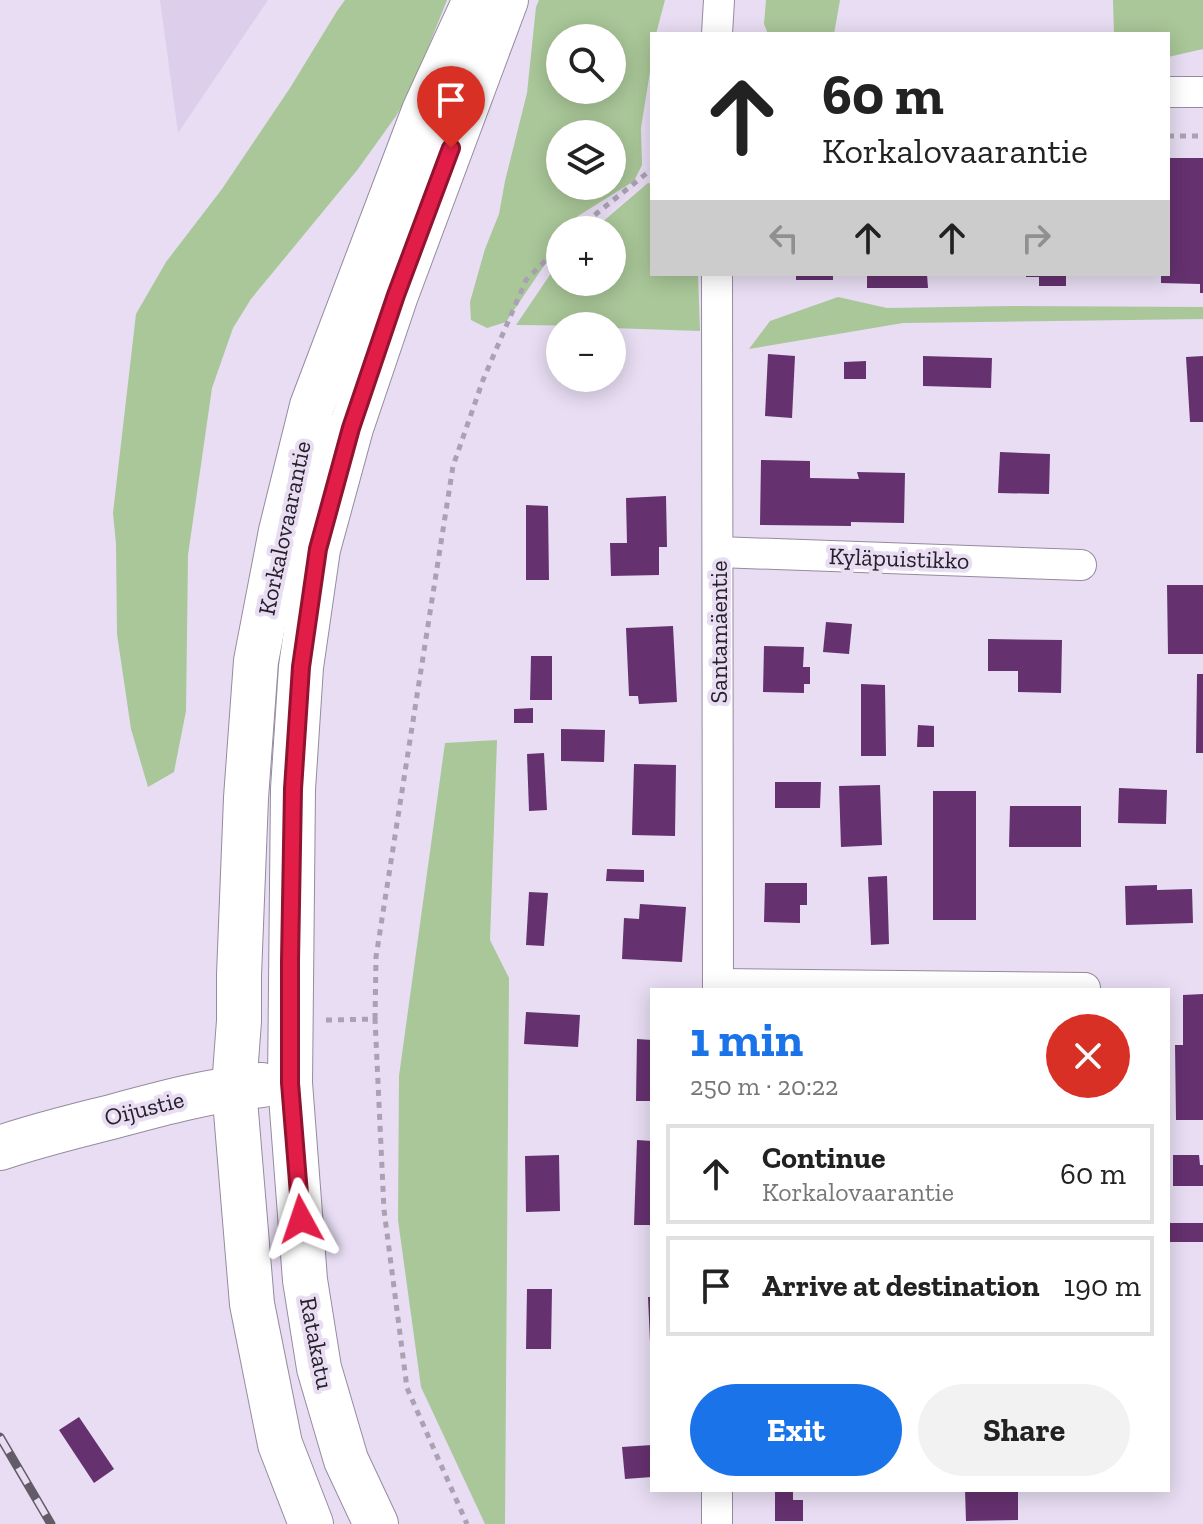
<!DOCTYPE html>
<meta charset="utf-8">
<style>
:root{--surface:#fff;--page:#f2f2f2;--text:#222;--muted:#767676;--line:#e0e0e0;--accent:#1a73e8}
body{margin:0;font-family:"Zilla Slab",serif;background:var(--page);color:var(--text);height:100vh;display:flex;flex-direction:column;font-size:30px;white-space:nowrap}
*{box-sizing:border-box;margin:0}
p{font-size:26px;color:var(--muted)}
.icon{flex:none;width:44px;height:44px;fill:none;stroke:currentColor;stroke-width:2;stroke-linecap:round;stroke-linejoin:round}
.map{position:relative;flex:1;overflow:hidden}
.panel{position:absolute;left:650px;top:988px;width:520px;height:504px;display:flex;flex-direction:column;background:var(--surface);border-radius:0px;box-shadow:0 4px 20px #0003}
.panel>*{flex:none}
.guide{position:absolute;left:650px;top:32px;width:520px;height:244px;border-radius:0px;box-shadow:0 4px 20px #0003;background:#fff;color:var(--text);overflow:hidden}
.buttons{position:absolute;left:546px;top:24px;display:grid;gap:16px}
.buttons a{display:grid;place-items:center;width:80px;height:80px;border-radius:50%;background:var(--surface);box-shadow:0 4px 20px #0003;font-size:40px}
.pin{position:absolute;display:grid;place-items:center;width:68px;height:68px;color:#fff;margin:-82px -34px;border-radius:50% 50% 50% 0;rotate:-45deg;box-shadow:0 0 8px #0007}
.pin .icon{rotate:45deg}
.me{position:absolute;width:88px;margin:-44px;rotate:355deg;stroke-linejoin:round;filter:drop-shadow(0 0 6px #0008)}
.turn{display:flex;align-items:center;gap:28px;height:168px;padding:0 40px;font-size:36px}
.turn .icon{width:104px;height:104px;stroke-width:2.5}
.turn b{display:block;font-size:56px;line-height:68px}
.lanes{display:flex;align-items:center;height:76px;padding:0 40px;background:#0003;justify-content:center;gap:40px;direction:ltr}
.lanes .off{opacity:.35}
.round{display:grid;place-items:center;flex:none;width:84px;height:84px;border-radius:42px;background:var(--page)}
.overview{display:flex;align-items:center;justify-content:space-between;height:136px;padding:0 40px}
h1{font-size:48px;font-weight:700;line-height:60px;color:var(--accent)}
.primary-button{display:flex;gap:16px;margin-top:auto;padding:16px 40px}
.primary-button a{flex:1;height:92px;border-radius:48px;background:var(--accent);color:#fff;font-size:32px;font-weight:700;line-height:92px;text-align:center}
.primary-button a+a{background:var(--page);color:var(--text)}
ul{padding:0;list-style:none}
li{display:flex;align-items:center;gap:24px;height:100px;margin:0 16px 12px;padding:0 24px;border:4px solid var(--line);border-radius:0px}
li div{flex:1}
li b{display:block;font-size:30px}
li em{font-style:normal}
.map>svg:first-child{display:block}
</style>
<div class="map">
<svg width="1203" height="1524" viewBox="0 0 1203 1524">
<rect width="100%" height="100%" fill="#e8ddf3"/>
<path fill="#ddcfeb" d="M160,0H268L178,133Z"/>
<g fill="#a9c798" fill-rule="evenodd">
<path d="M345,0H447L412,88L396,116L358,169L251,299L233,328L212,388L188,555L186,711L174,772L148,787L131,729L117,634L116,544L113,513L136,314L166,262L222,189L290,88L337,11Z"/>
<path d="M539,0H665L656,34H652V59L641,128L642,165L634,181L578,216L568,230H560V242L506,322L487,328L471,320L470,302L485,249L499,214L505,181L527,93L536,7ZM612,38V90H560V38ZM612,134V186H560V134Z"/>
<path d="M766,0H840L834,34H768L764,24Z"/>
<path d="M1113,0H1203V49L1168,57V34H1114Z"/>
<path d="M648,183L652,184V274H698L700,331L612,328V326L516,325L560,260V282H612V230H593Z"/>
<path d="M838,297L887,308L1010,306L1203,307V319L903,323L749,349L770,321Z"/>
<path d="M497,740L490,940L509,978L505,1524H485L421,1387L398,1220L399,1076L445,743Z"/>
</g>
<g fill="#65316f">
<path d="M1168,158H1203V293H1200V284L1161,283V274H1168Z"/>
<rect x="796" y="274" width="37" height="6"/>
<path d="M867,274H927L928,288H867Z"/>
<path d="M1026,274H1066V286H1039V277H1026Z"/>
<path d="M768,354L795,356L792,418L765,416Z"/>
<path d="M923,356L992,358L991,388L923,386Z"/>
<path d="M1203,356V422H1190L1186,357Z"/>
<path d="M866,361V379H844V362Z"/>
<path d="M1000,452L1050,454L1049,494L998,493Z"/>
<path d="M761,460L810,461V478L859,479L857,472L905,473L904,523L851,522V526L760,525Z"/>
<path d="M666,496L667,547H659V575L611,576L610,543H627L626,498Z"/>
<path d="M526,505L548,506L549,580H526Z"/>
<path d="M1167,585H1203V654H1168Z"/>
<path d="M826,622L852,624L849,654L823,652Z"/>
<path d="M673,626L677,702L639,704L638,696H629L626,628Z"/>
<path d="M988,639L1062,640L1061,693L1018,692V671H988Z"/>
<path d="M764,646L804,647L803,667H810V684H804V693L763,692Z"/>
<path d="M531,656H552V700H530Z"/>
<path d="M1197,674H1203V753H1196Z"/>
<path d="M861,684L885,685L886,756H861Z"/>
<path d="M533,708V723H514V709Z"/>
<path d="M918,725L934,726V747H917Z"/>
<path d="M561,729L605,730L604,762L561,761Z"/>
<path d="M544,753L547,810L529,811L527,754Z"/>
<path d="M634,764L676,765L675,836L632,835Z"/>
<path d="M775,782H821L820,808H775Z"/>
<path d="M880,785L882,845L841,847L839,786Z"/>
<path d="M1119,788L1167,790L1166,824L1118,823Z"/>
<rect x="933" y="791" width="43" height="129"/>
<path d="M1010,806H1081V847H1009Z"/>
<path d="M607,869L644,870V882L606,881Z"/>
<path d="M887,876L889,944L871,945L868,877Z"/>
<path d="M765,883H807V905H800V923L764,922Z"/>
<path d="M1157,885V890L1192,889L1193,923L1126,925L1125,886Z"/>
<path d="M529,892L548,893L544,946L526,945Z"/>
<path d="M640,904L686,907L682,962L622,959L624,918L639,919Z"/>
<path d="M1203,994V1120H1176L1175,1045H1183V995Z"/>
<path d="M526,1012L580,1015L578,1047L524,1044Z"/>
<path d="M637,1039L652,1040V1101H636Z"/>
<path d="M637,1140L652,1141V1225H634Z"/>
<path d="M559,1155L560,1211L526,1212L525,1156Z"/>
<path d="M1173,1155H1199L1200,1165H1203V1186H1173Z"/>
<rect x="1168" y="1223" width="35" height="19"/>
<path d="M527,1289H552L551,1349H526Z"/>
<path d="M648,1297H652V1342H650Z"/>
<path d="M79,1417L114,1469L94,1483L59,1430Z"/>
<path d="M652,1445V1477L625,1479L622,1447Z"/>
<path d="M775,1490H793V1500H803V1521H775Z"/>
<path d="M965,1490H1018V1520L966,1521Z"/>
</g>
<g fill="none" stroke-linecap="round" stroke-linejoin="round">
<defs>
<g id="street">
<path d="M717,34L719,0"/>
<path d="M1168,92H1203"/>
<path d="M717,274L718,990"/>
<path d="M718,552L1081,565"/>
<path d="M718,984L1085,988"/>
<path d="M717,1524V1490"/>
</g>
<g id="secondary">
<path d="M0,1148C38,1135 76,1126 115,1116C163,1103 211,1090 262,1085"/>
<path d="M311,1524L280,1444L252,1304L234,1088L239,1021V975L246,798L256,661L281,531L312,406L424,111L475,0"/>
<path d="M376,1524L346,1460L319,1368L305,1280L290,1083L293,789L301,667L318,549L351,428L396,295L506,0"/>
</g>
</defs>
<use href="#street" stroke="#958b9f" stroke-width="32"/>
<use href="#secondary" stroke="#958b9f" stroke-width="46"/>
<g stroke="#aaa2b3" stroke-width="5" stroke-dasharray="6 6" stroke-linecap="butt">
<path d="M1168,136H1203"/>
<path d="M576,230L652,169"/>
<path d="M375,1019L376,957L453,466L483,380L526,280L560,246"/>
<path d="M326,1020L375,1019L384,1210L407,1388L467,1524"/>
</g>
<use href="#street" stroke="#fff" stroke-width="30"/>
<use href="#secondary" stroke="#fff" stroke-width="44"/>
<defs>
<path id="rail" d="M0,1437L51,1524"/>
</defs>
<use href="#rail" stroke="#625c68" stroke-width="9"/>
<use href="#rail" stroke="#e8ddf3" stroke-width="6" stroke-dasharray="18" stroke-linecap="butt"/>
</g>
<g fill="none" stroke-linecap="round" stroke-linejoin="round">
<defs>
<path id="route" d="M301,1219L290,1083V961L293,789L301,667L318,549L351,428L396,295L451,148"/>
</defs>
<use href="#route" stroke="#92132f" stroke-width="20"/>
<use href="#route" stroke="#e11d48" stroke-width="14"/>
</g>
<g text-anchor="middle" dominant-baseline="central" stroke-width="8" stroke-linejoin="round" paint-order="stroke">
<g font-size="24" fill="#252129" stroke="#e8ddf3">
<text transform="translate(284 528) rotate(-78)">Korkalovaarantie</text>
<text transform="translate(899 558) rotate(2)">Kyläpuistikko</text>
<text transform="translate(718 632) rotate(-90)">Santamäentie</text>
<text transform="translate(144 1108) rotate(-14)">Oijustie</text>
<text transform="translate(317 1343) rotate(79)">Ratakatu</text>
</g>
</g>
</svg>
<div class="buttons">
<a><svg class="icon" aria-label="search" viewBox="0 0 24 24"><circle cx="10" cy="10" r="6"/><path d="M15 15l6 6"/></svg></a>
<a><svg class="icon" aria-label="layers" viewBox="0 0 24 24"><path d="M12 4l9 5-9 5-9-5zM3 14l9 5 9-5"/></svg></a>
<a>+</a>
<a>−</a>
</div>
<div class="pin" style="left:451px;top:148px;background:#d93025"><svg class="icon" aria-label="arrive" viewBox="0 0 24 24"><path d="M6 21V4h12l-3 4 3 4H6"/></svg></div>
<svg class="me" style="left:301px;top:1219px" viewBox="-20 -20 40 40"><path d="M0-17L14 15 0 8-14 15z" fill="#e11d48" stroke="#fff" stroke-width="4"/></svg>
<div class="guide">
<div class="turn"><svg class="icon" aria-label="ahead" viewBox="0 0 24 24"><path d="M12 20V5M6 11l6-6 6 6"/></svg><div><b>60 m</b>Korkalovaarantie</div></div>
<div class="lanes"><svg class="icon off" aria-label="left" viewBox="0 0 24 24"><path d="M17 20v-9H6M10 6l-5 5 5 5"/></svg><svg class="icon" aria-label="ahead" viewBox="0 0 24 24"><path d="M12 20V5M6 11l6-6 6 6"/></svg><svg class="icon" aria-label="ahead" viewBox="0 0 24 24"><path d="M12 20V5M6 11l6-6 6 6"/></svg><svg class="icon off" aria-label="right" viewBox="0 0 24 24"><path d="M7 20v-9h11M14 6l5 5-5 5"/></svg></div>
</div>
<section class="panel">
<div class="overview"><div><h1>1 min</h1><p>250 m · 20:22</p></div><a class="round" style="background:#d93025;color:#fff"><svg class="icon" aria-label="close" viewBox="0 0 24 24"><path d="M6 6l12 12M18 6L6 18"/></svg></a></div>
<ul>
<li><svg class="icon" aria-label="ahead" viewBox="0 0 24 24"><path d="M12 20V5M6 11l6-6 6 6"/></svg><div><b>Continue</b><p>Korkalovaarantie</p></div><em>60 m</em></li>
<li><svg class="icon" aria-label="arrive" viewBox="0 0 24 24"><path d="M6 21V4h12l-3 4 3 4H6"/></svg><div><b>Arrive at destination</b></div><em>190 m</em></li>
</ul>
<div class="primary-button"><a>Exit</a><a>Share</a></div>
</section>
</div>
